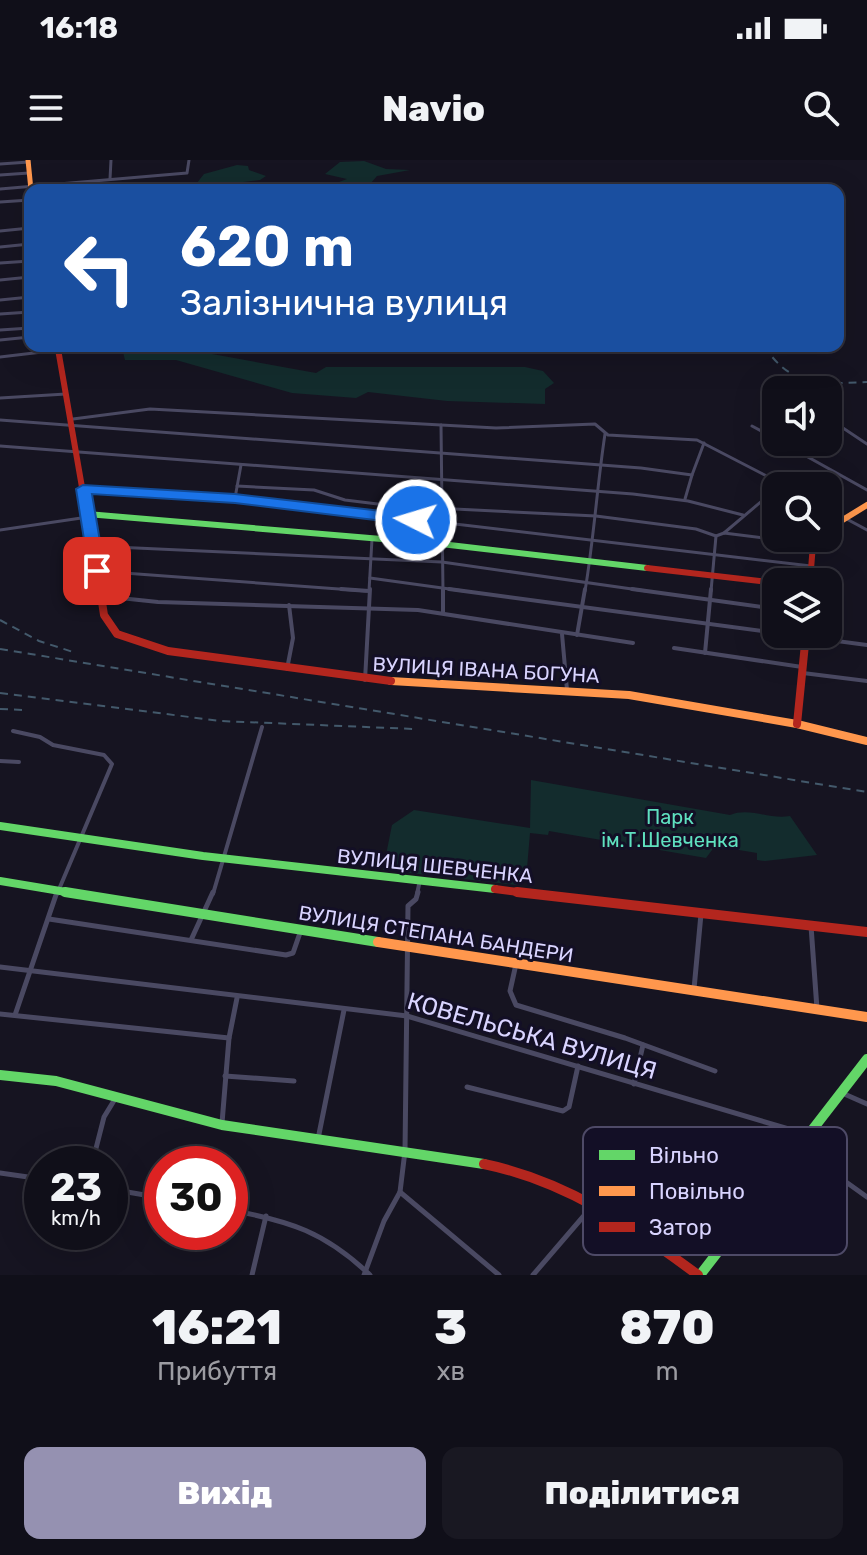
<!DOCTYPE html>
<html lang="uk">
<meta charset="utf-8">
<style>
:root{--surface:#100f19;--page:#191822;--text:#f1f3f6;--muted:#9c9ca2;--line:#302f38;--accent:#9591b1}
body{margin:0;font-family:Rubik,sans-serif;background:var(--page);color:var(--text);height:100vh;display:flex;flex-direction:column;font-size:30px;white-space:nowrap}
*{box-sizing:border-box;margin:0}
p{font-size:26px;color:var(--muted)}
.icon{flex:none;width:44px;height:44px;fill:none;stroke:currentColor;stroke-width:2;stroke-linecap:round;stroke-linejoin:round}
.map{position:relative;height:1115px;overflow:hidden}
.drawer{display:flex;flex-direction:column;background:var(--surface);flex:1}
.drawer>*{flex:none}
.top-card{position:absolute;left:24px;top:24px;width:820px;height:168px;border-radius:16px;box-shadow:0 8px 32px #0002,0 0 0 2px var(--line);background:#1a4fa0;color:#fff;overflow:hidden}
.buttons{position:absolute;left:762px;top:216px;display:grid;gap:16px}
.buttons a{display:grid;place-items:center;width:80px;height:80px;border-radius:16px;background:var(--surface);box-shadow:0 8px 32px #0002,0 0 0 2px var(--line);font-size:40px}
.speed{position:absolute;left:24px;top:986px;display:flex;gap:16px;font-size:40px;font-weight:700;text-align:center}
.speed>*{display:grid;place-content:center;width:104px;height:104px;border-radius:50%;background:var(--surface);box-shadow:0 8px 32px #0002,0 0 0 2px var(--line);line-height:1}
.speed small{font-size:20px;font-weight:400}
.speed .limit{border:12px solid #d22;background:#fff;color:#111}
.pin{position:absolute;display:grid;place-items:center;width:68px;height:68px;color:#fff;margin:-34px;border-radius:16px;box-shadow:0 4px 12px #0006}
.me{position:absolute;width:88px;margin:-44px;rotate:275deg;stroke-linejoin:round;filter:drop-shadow(0 0 6px #0008)}
.turn{display:flex;align-items:center;gap:28px;height:168px;padding:0 24px;font-size:36px}
.turn .icon{width:104px;height:104px;stroke-width:2.5}
.turn b{display:block;font-size:56px;line-height:68px}
.eta{display:flex;justify-content:space-evenly;align-items:center;height:136px;text-align:center}
.eta b{font-size:48px;font-weight:800;line-height:56px}
.primary-button{display:flex;gap:16px;margin-top:auto;padding:16px 24px}
.primary-button a{flex:1;height:92px;border-radius:16px;background:var(--accent);color:#fff;font-size:32px;font-weight:800;line-height:92px;text-align:center}
.primary-button a+a{background:var(--page);color:var(--text)}
.status{display:flex;justify-content:space-between;align-items:center;height:56px;padding:0 40px;background:var(--surface);direction:ltr}
.status svg{height:22px;fill:currentColor}
header{display:flex;justify-content:space-between;align-items:center;height:104px;padding:0 24px;background:var(--surface);font-size:36px;font-weight:800}
.map>svg:first-child{display:block}
</style>
<div class="status"><b>16:18</b><svg viewBox="0 0 49 12"><path d="M0 12V9h3v3zM5 12V6h3v6zM10 12V3h3v9zM15 12V0h3v12zM26 1h20v11H26zM47 4h2v5h-2z"/></svg></div>
<header><svg class="icon" aria-label="menu" viewBox="0 0 24 24"><path d="M4 6h16M4 12h16M4 18h16"/></svg>Navio<svg class="icon" aria-label="search" viewBox="0 0 24 24"><circle cx="10" cy="10" r="6"/><path d="M15 15l6 6"/></svg></header>
<div class="map">
<svg width="867" height="1115" viewBox="0 0 867 1115">
<rect width="100%" height="100%" fill="#161421"/>
<g fill="#132c2d">
<path d="M364,1L386,9L410,10L377,16L370,24L372,30H341L331,25L347,19L325,14L340,2Z"/>
<path d="M237,5L248,6L249,10L266,16L260,20L193,28L204,14Z"/>
<path d="M123,192H201L316,213L326,207H525L543,211L554,223L545,229V244L447,241L368,232L356,238L292,233L176,200H125Z"/>
<path d="M531,620L730,655C750,647 770,660 790,656L817,695L765,701L757,700V693L715,686L706,698L549,671L548,675L530,673L526,720L516,725L383,710L392,665L414,650L530,668Z"/>
</g>
<g fill="none" stroke-linecap="round" stroke-linejoin="round">
<g stroke="#4a4962" stroke-width="3">
<path d="M0,4L29,2"/>
<path d="M0,15L29,13"/>
<path d="M110,19L111,0"/>
<path d="M0,29L187,13L189,0"/>
<path d="M162,30L187,29"/>
<path d="M0,42L30,40"/>
<path d="M0,71L30,68"/>
<path d="M0,87L30,84"/>
<path d="M0,103L30,101"/>
<path d="M0,120L30,117"/>
<path d="M0,140L30,137"/>
<path d="M0,154L30,152"/>
<path d="M0,170L30,168"/>
<path d="M0,180L30,177"/>
<path d="M0,197L59,190"/>
<path d="M0,238L66,234"/>
<path d="M828,258L867,284"/>
<path d="M73,259L150,249L496,268L595,264L608,275L697,280L786,326"/>
<path d="M0,260L641,308L692,315L704,283"/>
<path d="M441,265L443,431"/>
<path d="M752,266L776,279"/>
<path d="M781,282L867,330"/>
<path d="M0,286L633,334L688,341L743,355"/>
<path d="M237,326L314,330L345,340L394,346L596,356L696,369L716,376L724,373L813,384"/>
<path d="M83,329L235,338L811,406"/>
<path d="M235,338L241,305"/>
<path d="M685,339L692,315"/>
<path d="M828,349L867,370"/>
<path d="M0,370L88,357"/>
<path d="M724,373L776,329"/>
<path d="M93,386L442,402L646,431"/>
<path d="M97,411L366,431"/>
<path d="M370,418L464,431"/>
<path d="M369,431L372,379"/>
<path d="M585,431C594,378 597,326 605,274"/>
<path d="M711,431L716,376"/>
</g>
<g stroke="#4a4962" stroke-width="4">
<path d="M341,429L369,431"/>
<path d="M443,429V453"/>
<path d="M449,429L867,485"/>
<path d="M632,429L776,449"/>
<path d="M101,436L158,442L418,450L633,483"/>
<path d="M562,474L567,530"/>
<path d="M577,475L585,429"/>
<path d="M674,488L802,507"/>
<path d="M705,493L711,429"/>
<path d="M287,509L293,478L289,445"/>
<path d="M803,513L867,521"/>
<path d="M365,520L370,429"/>
<path d="M13,571L40,577L53,585L104,595L112,604L57,734"/>
<path d="M0,601L19,602"/>
<path d="M213,734L262,567"/>
<path d="M417,734L420,720"/>
</g>
<g stroke="#4a4962" stroke-width="5">
<path d="M49,759L286,795L293,793L301,770"/>
<path d="M811,766L817,849"/>
<path d="M191,780L213,732"/>
<path d="M516,804L510,831L516,845L625,878L715,911"/>
<path d="M0,807L407,856L809,975"/>
<path d="M694,829L701,754"/>
<path d="M0,854L229,878"/>
<path d="M15,855L57,732"/>
<path d="M225,916L294,921"/>
<path d="M634,924L643,885"/>
<path d="M467,927L563,951L569,947L578,906"/>
<path d="M842,933L867,944"/>
<path d="M222,963L229,878L237,838"/>
<path d="M318,979L344,850"/>
<path d="M800,989L867,1037"/>
<path d="M92,1004L104,957L115,939"/>
<path d="M0,1013L42,1019"/>
<path d="M110,1029L162,1038"/>
<path d="M400,1032L405,991L408,746L416,739L418,732"/>
<path d="M230,1050C290,1061 325,1072 370,1115"/>
<path d="M252,1115L266,1056"/>
<path d="M364,1115L384,1061L400,1032L499,1115"/>
<path d="M533,1115L594,1044"/>
</g>
<path stroke="#63d668" stroke-width="6" d="M87,354L441,384L647,408"/>
<g stroke="#63d668" stroke-width="8">
<path d="M0,666L203,696L495,729"/>
<path d="M0,721L78,734"/>
</g>
<g stroke="#63d668" stroke-width="10">
<path d="M65,732L378,782"/>
<path d="M0,915L56,921L222,965L484,1004"/>
<path d="M700,1115L867,899"/>
</g>
<path stroke="#ff974d" stroke-width="5" d="M28,0L31,30"/>
<path stroke="#ff974d" stroke-width="6" d="M828,369L867,345"/>
<path stroke="#ff974d" stroke-width="8" d="M391,521L629,535L797,564L867,581"/>
<path stroke="#ff974d" stroke-width="10" d="M378,782L867,857"/>
<path stroke="#b3261e" stroke-width="5" d="M58,186L59,191"/>
<g stroke="#b3261e" stroke-width="6">
<path d="M58,189L100,431"/>
<path d="M647,408L776,423"/>
<path d="M810,422L813,384L818,378"/>
</g>
<g stroke="#b3261e" stroke-width="8">
<path d="M100,429L104,455L117,474L168,491L391,521"/>
<path d="M797,564L806,474"/>
<path d="M495,729L534,734"/>
</g>
<g stroke="#b3261e" stroke-width="10">
<path d="M517,732L867,772"/>
<path d="M484,1004C566,1021 632,1066 698,1115"/>
</g>
<g stroke="#43596b" stroke-width="2" stroke-dasharray="8 6" stroke-linecap="butt">
<path d="M764,186C792,228 821,224 867,222"/>
<path d="M0,460L39,481L73,492"/>
<path d="M0,489L867,632"/>
<path d="M0,533L221,561L414,569"/>
<path d="M0,549L25,550"/>
</g>
</g>
<path fill="#1a73e8" stroke="#114b97" stroke-width="2" d="M83,325L235,334L416,355L424,360L416,365L235,343L92,334L105,411L97,416L89,411L76,329Z"/>
<g text-anchor="middle" dominant-baseline="central" stroke-width="6" stroke-linejoin="round" paint-order="stroke">
<g font-size="20" fill="#d9d4ff" stroke="#130f26">
<text transform="translate(486 510) rotate(3)">ВУЛИЦЯ ІВАНА БОГУНА</text>
<text transform="translate(435 706) rotate(6)">ВУЛИЦЯ ШЕВЧЕНКА</text>
<text transform="translate(436 774) rotate(9)">ВУЛИЦЯ СТЕПАНА БАНДЕРИ</text>
</g>
<g font-size="20" fill="#5fe0c0" stroke="#130f26">
<text x="670" y="657">Парк<tspan x="670" dy="23">ім.Т.Шевченка</tspan></text>
</g>
<g font-size="24" fill="#d9d4ff" stroke="#130f26">
<text transform="translate(532 876) rotate(16)">КОВЕЛЬСЬКА ВУЛИЦЯ</text>
</g>
</g>
<rect x="583" y="967" width="264" height="128" rx="12" fill="#130f26" stroke="#4e4a67" stroke-width="2"/>
<rect x="599" y="990" width="36" height="10" fill="#63d668"/>
<rect x="599" y="1026" width="36" height="10" fill="#ff974d"/>
<rect x="599" y="1062" width="36" height="10" fill="#b3261e"/>
<g font-size="22" fill="#d9d4ff">
<text x="649" y="1003">Вільно</text>
<text x="649" y="1039">Повільно</text>
<text x="649" y="1075">Затор</text>
</g>
</svg>
<div class="buttons">
<a><svg class="icon" aria-label="sound" viewBox="0 0 24 24"><path d="M4 9h4l5-4v14l-5-4H4zM17 9q2 3 0 6"/></svg></a>
<a><svg class="icon" aria-label="search" viewBox="0 0 24 24"><circle cx="10" cy="10" r="6"/><path d="M15 15l6 6"/></svg></a>
<a><svg class="icon" aria-label="layers" viewBox="0 0 24 24"><path d="M12 4l9 5-9 5-9-5zM3 14l9 5 9-5"/></svg></a>
</div>
<div class="speed"><div>23<small>km/h</small></div><div class="limit">30</div></div>
<div class="pin" style="left:97px;top:411px;background:#d93025"><svg class="icon" aria-label="arrive" viewBox="0 0 24 24"><path d="M6 21V4h12l-3 4 3 4H6"/></svg></div>
<svg class="me" style="left:416px;top:360px" viewBox="-20 -20 40 40"><circle r="17" fill="#1a73e8" stroke="#fff" stroke-width="3"/><path d="M0-11L8 9 0 5-8 9z" fill="#fff"/></svg>
<div class="top-card">
<div class="turn"><svg class="icon" aria-label="left" viewBox="0 0 24 24"><path d="M17 20v-9H6M10 6l-5 5 5 5"/></svg><div><b>620 m</b>Залізнична вулиця</div></div>
</div>
</div>
<section class="drawer">
<div class="eta">
<div><b>16:21</b><p>Прибуття</p></div>
<div><b>3</b><p>хв</p></div>
<div><b>870</b><p>m</p></div>
</div>
<div class="primary-button"><a>Вихід</a><a>Поділитися</a></div>
</section>
